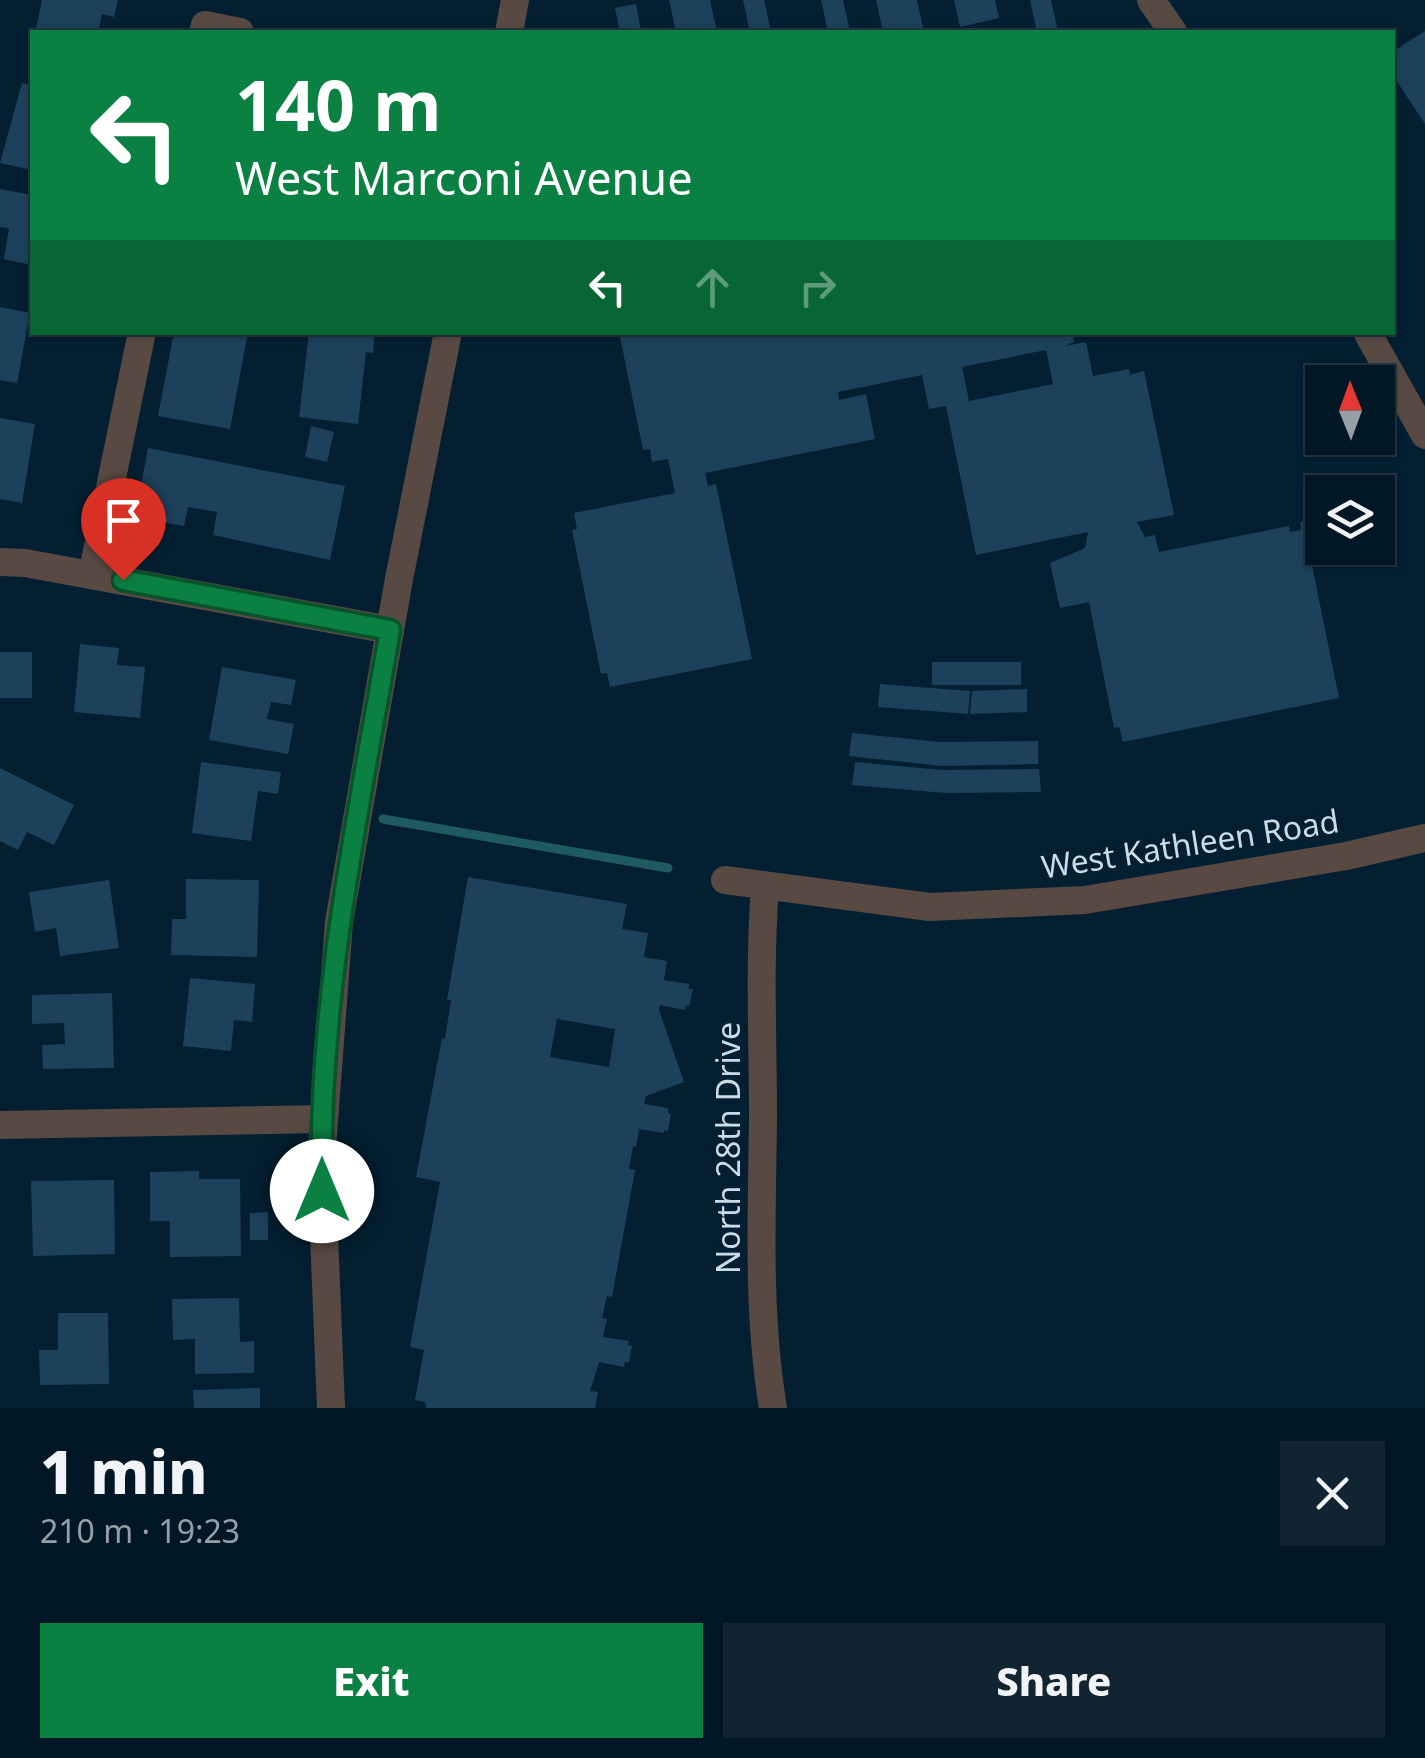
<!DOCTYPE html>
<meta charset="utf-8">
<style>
:root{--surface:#021725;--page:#102432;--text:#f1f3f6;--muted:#969fa7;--line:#233642;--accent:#0b8043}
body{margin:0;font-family:"Noto Sans",sans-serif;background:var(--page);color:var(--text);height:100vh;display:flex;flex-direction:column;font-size:38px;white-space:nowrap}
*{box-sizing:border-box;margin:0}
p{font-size:32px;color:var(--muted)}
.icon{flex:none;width:55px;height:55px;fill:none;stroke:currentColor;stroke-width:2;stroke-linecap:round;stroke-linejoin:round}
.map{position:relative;height:1408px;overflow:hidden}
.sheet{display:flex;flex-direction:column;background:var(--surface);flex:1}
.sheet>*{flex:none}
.guide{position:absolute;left:30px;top:30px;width:1365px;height:305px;border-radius:0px;box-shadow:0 2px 8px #0004,0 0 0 2px var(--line);background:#0b8043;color:#fff;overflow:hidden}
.needle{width:65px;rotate:359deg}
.tools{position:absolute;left:1305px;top:365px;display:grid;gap:20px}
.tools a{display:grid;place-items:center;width:90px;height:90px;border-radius:0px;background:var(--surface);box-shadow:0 2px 8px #0004,0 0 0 2px var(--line);font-size:50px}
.pin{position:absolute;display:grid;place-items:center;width:85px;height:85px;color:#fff;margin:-102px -42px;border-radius:50% 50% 50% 0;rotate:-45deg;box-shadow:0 0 10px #0007}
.pin .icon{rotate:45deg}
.me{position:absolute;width:110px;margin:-55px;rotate:0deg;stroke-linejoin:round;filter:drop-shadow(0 0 8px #0008)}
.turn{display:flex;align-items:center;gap:35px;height:210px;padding:0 40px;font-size:45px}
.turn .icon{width:130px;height:130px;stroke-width:2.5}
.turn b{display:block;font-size:70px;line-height:85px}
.lanes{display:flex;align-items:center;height:95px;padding:0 40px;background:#0003;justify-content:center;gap:50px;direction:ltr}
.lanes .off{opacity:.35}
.round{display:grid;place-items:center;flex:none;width:105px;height:105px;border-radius:0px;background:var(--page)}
.overview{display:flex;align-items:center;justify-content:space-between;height:170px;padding:0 40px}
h1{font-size:60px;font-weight:800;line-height:75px}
.button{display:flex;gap:20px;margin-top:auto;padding:20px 40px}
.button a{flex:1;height:115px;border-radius:0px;background:var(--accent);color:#fff;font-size:40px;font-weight:800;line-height:115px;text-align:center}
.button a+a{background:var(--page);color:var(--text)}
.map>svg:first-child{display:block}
</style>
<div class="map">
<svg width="1425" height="1408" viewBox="0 0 1425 1408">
<rect width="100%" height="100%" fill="#031f31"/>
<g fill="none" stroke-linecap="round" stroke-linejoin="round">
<path stroke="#1f5a5f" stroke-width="9" d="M383,819L668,868"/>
</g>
<g fill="#1d415b" fill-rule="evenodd">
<path d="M42,0H118L114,17L102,14L98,32H56L36,29Z"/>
<path d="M669,0H710L717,32H676Z"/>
<path d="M743,0H764L771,32H750Z"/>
<path d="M821,0H843L850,32H828Z"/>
<path d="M876,0H917L924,32H883Z"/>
<path d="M954,0H995L999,18L960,27Z"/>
<path d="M1030,0H1051L1058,32H1037Z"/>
<path d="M636,4L641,32H620L615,8Z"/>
<path d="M1425,31V124L1392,74V52Z"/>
<path d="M22,83L32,85V170L0,163Z"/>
<path d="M0,189L32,195V265L4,259L9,228L0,227Z"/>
<path d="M0,307L30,313L17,383L0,380Z"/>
<path d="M174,332H248L230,429L158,416Z"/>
<path d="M309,332H375L373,353L366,352L358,424L299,417Z"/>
<path d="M619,332H1072L1074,342L1065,346L1086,342L1093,376L1129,369L1130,375L1144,371L1174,515L1137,522L1145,537L1155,535L1159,552L1289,526L1290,532L1301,530L1300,522L1303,521L1339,698L1123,742L1119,727L1114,728L1089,602L1060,608L1050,563L1085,548L1088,532L976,555L946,406L929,409L922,375L838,392L839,400L866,394L875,439L705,473L708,486L716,484L752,659L610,687L607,673L601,674L572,530L577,529L574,513L675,493L668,459L652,462L650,449L643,450ZM1046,350L1053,384L969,401L962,367Z"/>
<path d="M0,418L35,424L22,503L0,499Z"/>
<path d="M311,426L334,432L327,462L305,457Z"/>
<path d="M148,448L345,486L330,560L213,535L217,512L188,507L184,526L135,517Z"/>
<path d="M80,644L119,648L117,665L145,667L140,718L74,712Z"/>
<rect x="0" y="652" width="32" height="46"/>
<rect x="932" y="662" width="89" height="23"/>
<path d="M222,667L296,680L291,705L271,702L267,719L294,724L288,754L209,740Z"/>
<path d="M880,684L970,691L968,714L878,707Z"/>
<path d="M1027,689V712L970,714L972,691Z"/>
<path d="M852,733L940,742L1038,741V764L942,766L849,756Z"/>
<path d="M201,762L281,772L278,794L258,791L251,841L192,833Z"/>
<path d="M855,762L942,770L1039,769L1041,792L945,793L852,785Z"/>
<path d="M0,768L74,805L54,845L27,832L18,850L0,841Z"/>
<path d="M468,877L627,904L622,929L648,933L644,957L667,961L664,980L689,984V989H693L689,1006L686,1005L685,1010L660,1005L659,1010L684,1082L646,1096L644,1104L668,1108V1113L671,1114L668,1131L664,1130V1133L639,1129L636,1147L633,1146L629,1169L635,1170L612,1297L607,1296L602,1318L607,1319L603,1337L629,1341L628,1345L632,1346L629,1362H625L624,1367L599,1362L590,1391L598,1392L595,1408H426L425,1402L415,1400L424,1350L410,1347L440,1182L416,1177L442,1038L445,1039L451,1000H447ZM557,1019L615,1029L609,1067L550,1057Z"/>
<path d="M186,879L259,880L257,957L171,955L172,919H186Z"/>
<path d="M109,880L119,948L60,956L56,928L35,932L29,892Z"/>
<path d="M190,978L255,984L252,1022L234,1020L231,1051L183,1046Z"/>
<path d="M112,993L114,1068L43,1069L42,1045L65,1044L64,1023L32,1024V995Z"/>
<path d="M199,1171V1179H240L241,1256L170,1257V1221H150V1172Z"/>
<path d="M114,1180L115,1254L33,1256L31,1181Z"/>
<path d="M268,1212V1240H250V1213Z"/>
<path d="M239,1298L240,1342L254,1341V1373L195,1374V1339L173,1340L172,1299Z"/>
<path d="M58,1313H108L109,1384L40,1385L39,1350H58Z"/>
<path d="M260,1388V1408H194L193,1390Z"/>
</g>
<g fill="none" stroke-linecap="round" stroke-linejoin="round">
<g stroke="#584943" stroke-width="28">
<path d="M1151,0L1173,32"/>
<path d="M203,32L205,25L240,32"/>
<path d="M509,32L515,0"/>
<path d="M1367,332L1425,435"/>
<path d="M0,562L25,563L390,630"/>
<path d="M92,575L142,332"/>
<path d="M725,880L930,907L1085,900L1346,856L1425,838"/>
<path d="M765,887C759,964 763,1040 763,1117C762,1214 757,1312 773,1408"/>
<path d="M0,1125L323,1119"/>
<path d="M331,1408L321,1161L339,922L399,579L448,332"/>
</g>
</g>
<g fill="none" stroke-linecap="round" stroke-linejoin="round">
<defs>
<path id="route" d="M123,580L390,630C358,816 317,1001 322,1191"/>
</defs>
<use href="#route" stroke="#07532c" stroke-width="25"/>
<use href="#route" stroke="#0b8043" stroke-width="18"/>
</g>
<g text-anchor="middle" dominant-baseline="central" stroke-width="10" stroke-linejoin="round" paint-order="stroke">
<g font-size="32" fill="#cbdbe7" stroke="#031f31">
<text transform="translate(1190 843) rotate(-9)">West Kathleen Road</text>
<text transform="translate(727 1148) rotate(-90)">North 28th Drive</text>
</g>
</g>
</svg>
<div class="tools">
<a><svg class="needle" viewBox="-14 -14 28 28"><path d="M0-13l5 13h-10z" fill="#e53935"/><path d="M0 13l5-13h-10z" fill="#969fa7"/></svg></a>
<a><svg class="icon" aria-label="layers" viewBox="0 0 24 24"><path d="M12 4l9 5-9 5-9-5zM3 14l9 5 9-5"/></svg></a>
</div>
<div class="pin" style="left:123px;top:580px;background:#d93025"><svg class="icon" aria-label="arrive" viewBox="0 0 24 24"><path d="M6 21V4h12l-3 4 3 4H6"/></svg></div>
<svg class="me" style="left:322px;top:1191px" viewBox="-20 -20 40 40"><circle r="19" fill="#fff"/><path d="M0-13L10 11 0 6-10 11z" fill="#0b8043"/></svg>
<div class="guide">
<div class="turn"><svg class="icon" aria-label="left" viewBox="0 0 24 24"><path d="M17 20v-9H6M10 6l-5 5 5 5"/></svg><div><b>140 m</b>West Marconi Avenue</div></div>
<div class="lanes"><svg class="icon" aria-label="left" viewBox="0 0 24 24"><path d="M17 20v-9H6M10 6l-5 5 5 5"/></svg><svg class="icon off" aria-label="ahead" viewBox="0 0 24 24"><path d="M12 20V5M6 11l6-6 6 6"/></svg><svg class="icon off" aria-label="right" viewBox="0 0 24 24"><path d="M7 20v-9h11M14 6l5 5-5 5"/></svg></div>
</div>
</div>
<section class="sheet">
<div class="overview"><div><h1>1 min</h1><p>210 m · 19:23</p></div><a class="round"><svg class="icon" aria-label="close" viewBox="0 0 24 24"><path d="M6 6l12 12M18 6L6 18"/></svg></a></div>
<div class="button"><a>Exit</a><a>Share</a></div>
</section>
